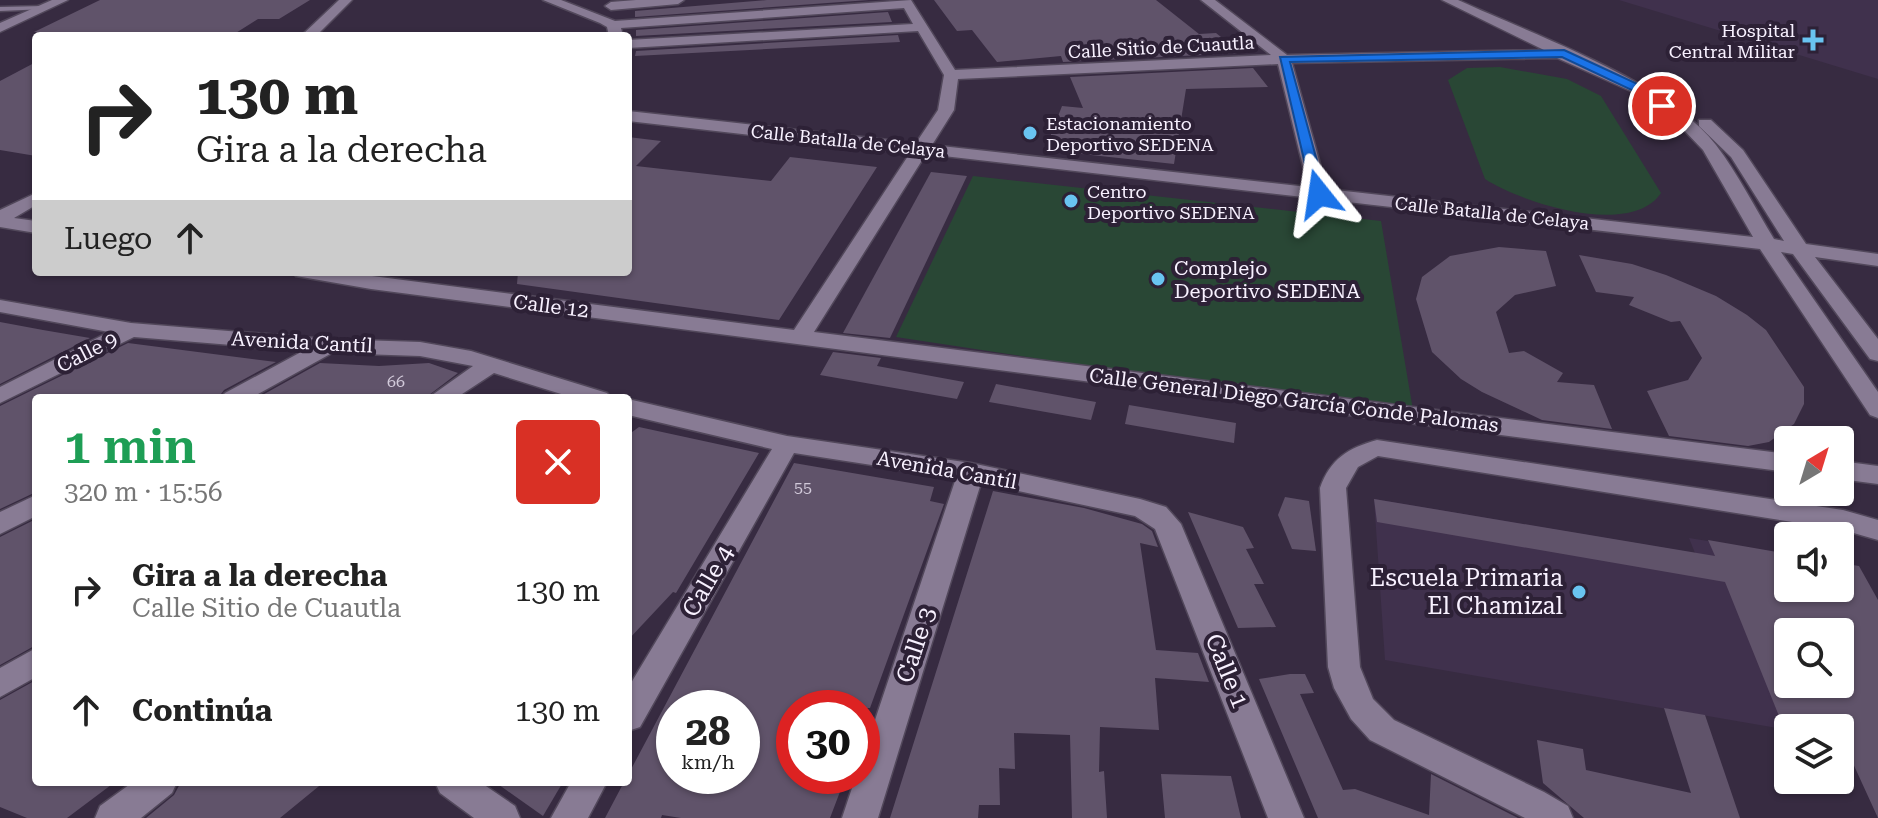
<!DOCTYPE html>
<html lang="es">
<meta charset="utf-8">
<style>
:root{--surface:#fff;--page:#f6f6f6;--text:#222;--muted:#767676}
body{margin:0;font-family:"Roboto Serif",serif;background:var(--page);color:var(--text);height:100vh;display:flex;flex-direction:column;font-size:30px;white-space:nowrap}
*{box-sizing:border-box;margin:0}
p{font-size:26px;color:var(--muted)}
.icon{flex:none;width:44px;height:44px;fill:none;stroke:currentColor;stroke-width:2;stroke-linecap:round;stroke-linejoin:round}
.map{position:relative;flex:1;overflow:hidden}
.panel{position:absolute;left:32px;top:394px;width:600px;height:392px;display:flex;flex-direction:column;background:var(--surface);border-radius:8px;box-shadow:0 2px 6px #0004}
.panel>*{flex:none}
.guide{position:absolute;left:32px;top:32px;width:600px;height:244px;border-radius:8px;box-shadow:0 2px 6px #0004;background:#fff;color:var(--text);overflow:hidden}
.needle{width:52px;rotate:38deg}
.buttons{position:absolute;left:1774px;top:426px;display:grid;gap:16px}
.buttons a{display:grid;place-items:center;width:80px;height:80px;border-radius:8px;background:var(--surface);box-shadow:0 2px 6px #0004;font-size:40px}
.speed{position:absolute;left:656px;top:690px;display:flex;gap:16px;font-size:40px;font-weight:700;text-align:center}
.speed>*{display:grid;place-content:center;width:104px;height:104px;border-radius:50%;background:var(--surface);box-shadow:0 2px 6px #0004;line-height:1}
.speed small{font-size:20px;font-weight:400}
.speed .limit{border:12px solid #d22;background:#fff;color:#111}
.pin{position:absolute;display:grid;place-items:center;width:68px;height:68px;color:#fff;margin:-34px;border:4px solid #fff;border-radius:50%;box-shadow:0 2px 8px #0007}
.me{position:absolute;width:88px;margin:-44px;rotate:345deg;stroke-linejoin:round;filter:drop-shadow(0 0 6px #0008)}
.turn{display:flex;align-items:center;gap:28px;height:168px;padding:0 32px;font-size:36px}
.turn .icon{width:104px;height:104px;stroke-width:2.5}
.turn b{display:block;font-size:56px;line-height:68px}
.then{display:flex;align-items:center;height:76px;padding:0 32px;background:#0003;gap:16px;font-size:30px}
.round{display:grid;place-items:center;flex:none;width:84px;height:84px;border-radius:8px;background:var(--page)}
.headline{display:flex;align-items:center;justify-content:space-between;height:136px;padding:0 32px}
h1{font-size:48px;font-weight:600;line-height:60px;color:#1e9e55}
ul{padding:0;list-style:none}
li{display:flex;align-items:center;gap:24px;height:120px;padding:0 32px}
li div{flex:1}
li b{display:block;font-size:30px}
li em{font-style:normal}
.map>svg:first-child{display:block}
</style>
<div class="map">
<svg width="1878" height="818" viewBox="0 0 1878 818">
<rect width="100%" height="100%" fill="#372b41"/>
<g fill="#40314d">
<path d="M1619,0H1878V79Z"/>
<path d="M1374,499L1695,553L1689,538L1757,549L1788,632V684H1817L1837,728L1788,730L1385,660Z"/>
</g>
<g fill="#294735">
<path d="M1500,67L1567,79L1601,96L1661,193C1631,238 1522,203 1485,179L1448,80L1467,68Z"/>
<path d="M973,176L1381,221L1414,416L896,337Z"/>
</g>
<g fill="#60536a" fill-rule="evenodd">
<path d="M100,0H310L279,19H258L231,36L34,32Z"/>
<path d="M767,0H869L635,17V11Z"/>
<path d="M934,0H1156L1199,34L1216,33L1241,53L1063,62L1061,56L997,62L972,30L957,31Z"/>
<path d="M888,12L892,22L636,36V30Z"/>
<path d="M898,35L900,42L635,56L636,51Z"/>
<path d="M36,62V156L0,150V81Z"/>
<path d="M1253,68L1268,87L1186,89L1174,164L1045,150L1062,106L1083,108L1070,77Z"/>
<path d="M628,137L661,141L636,166L716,175L771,181L790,157L877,167L779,320L517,284L518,272H628Z"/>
<path d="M931,172L967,176L890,338L843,333Z"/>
<path d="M1499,247L1546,251L1556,286L1515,295L1496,312L1509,353L1524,351L1563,373L1557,382L1594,385L1612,429L1542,420L1482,392L1461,379L1432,352L1416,299L1422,277L1450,256Z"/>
<path d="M1579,255L1632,264L1666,275L1716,296L1747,315L1766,330L1804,387V404L1794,424L1769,442L1748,446L1669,436L1647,391L1688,380L1702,358L1680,321L1671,322L1629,305L1634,297L1596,292Z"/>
<path d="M0,322L43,330L90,338L0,384Z"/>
<path d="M128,343L276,362L224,390L218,398H36V492L0,509V406Z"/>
<path d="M833,352L881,358L877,366L964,382L957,399L820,375Z"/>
<path d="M320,363L379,366L429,363L458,373L425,398H257Z"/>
<path d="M996,384L1096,402L1091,420L989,402Z"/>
<path d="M1129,405L1236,423L1234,443L1125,424Z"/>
<path d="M639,427L759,453L676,593L673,592L628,640V435Z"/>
<path d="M794,463L934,487L930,501L944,504L870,708H794V776H846L830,818H681L662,815L661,818H605L624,782H628V775ZM674,708H742V776H674Z"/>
<path d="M993,491L1084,508L1142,524L1152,531L1158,547L1140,543L1156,650L1198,653L1209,682L1155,678L1159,730L1100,727L1099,772L1104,771L1107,818H1072L1070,735L1014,733L1015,769L999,768L1000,805H979L978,818H890Z"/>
<path d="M1285,497L1309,501L1316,551L1292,549L1278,515Z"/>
<path d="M1374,499L1715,556L1708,540L1788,554V588H1840V563L1859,566L1878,600V818L1840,735V728L1788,718L1787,736L1725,582L1377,522ZM1788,632H1840V684H1788Z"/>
<path d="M1188,512L1243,527L1254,548L1246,549L1264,584H1254L1276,627L1238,628Z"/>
<path d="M36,519V645L0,665V537Z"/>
<path d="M1290,674H1305L1314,693L1300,694L1343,790L1355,789L1429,815L1431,774L1518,818H1318L1259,679Z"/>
<path d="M36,680V782H115L67,818H27L0,807V700Z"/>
<path d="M1664,708L1705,715L1740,818H1584L1543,783L1537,740L1583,749L1586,770L1691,793Z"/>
<path d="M1161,774L1231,776L1241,818H1165Z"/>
<path d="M181,782H324L280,818H146L174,795Z"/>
<path d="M495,782H563L543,816Z"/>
</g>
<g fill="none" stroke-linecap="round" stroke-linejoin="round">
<defs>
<path id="lane" d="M44,6L46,7V9L0,11V7Z"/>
<g id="street">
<path d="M52,0H68L0,32V23Z"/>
<path d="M339,0H352L316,36H301Z"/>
<path d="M543,0H561L615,21L911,0L955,70L1271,55L1201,0H1215L1287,55L1544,50L1442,0H1458C1532,34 1668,82 1716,145C1738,174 1755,208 1774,239L1784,241L1731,157L1699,126V120H1711L1743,150L1806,244L1878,254V266L1815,257L1878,339V361L1870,359L1793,254L1781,252L1878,392V418L1870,415L1760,249L926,154L814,332L1788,454V472L371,289L296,276L293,272H341L794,330L910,153L628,121V111L916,143L938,110L944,75L918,31L628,48V40L913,24L904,8L621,28L623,36H609L607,27L600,23ZM1557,58L1633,92L1680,126L1703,150L1753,237L1327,189L1292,63ZM1278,64L1308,187L932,145L954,110L958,79Z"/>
<path d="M636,0H684L678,4L611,10L605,6L611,2Z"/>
<path d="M36,193V205L14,218L36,221V233L0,227V210Z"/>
<path d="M0,300L131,323L328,339L420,342L471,351L607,393L611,398H574L494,373L456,398H428L473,366L420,356L332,353L251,398H221L225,393L303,351L134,337L0,403V387L109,332L0,312Z"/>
<path d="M628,399L787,436L971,463L1140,499L1166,507L1181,524L1304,818H1268L1155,529L1135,516L981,483L878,818H842L856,776H862V759L956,478L794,453L640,727L628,731V688L772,449L628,415Z"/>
<path d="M1377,440L1843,510L1878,520V540L1843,530L1378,456L1358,467L1346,488L1360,667L1373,699L1394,720L1544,792L1568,806L1573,818H1525L1370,740L1351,719L1334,688L1328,667L1320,488C1330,459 1348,448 1377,440Z"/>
<path d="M1840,461L1878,466V484L1840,479Z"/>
<path d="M36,495V516L0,534V512Z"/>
<path d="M36,648V677L0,697V668Z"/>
<path d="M133,782H177L172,793L141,818H95L100,806Z"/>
<path d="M435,782H480L515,806L520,818H474L440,793Z"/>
<path d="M571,782H607L588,818H551Z"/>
</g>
</defs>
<use href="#lane" stroke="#52485b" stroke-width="3"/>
<use href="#street" stroke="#52485b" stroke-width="3"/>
<use href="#lane" fill="#887b94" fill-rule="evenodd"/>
<use href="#street" fill="#887b94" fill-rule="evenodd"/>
</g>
<path fill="#1a73e8" stroke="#114b97" stroke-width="2" d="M1564,50L1642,86L1668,106L1658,108L1634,91L1562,57L1290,62L1326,194L1319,198L1312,194L1280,57Z"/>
<g fill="#69c4f1" stroke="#2d2136" stroke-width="3">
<path d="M1809 28h8v8h8v8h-8v8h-8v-8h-8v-8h8z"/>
<circle cx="1030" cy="133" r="8"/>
<circle cx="1071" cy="201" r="8"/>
<circle cx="1158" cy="279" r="8"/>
<circle cx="1579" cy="592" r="8"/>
</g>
<g text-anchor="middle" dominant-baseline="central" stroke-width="8" stroke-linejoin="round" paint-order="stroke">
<g font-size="16" fill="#d2cada">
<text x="396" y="381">66</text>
<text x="803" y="487">55</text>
</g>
<g font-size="18" fill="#f8f1ff" stroke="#2d2136" text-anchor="start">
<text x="1795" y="30" text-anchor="end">Hospital<tspan x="1795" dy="21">Central Militar</tspan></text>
<text x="1046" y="123">Estacionamiento<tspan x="1046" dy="21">Deportivo SEDENA</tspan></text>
<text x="1087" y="191">Centro<tspan x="1087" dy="21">Deportivo SEDENA</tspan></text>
</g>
<g font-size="18" fill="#f8f1ff" stroke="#2d2136">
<text transform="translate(1161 47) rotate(-3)">Calle Sitio de Cuautla</text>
<text transform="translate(848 141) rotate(6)">Calle Batalla de Celaya</text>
<text transform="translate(1492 213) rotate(6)">Calle Batalla de Celaya</text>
</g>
<g font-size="20" fill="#f8f1ff" stroke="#2d2136" text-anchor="start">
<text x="1174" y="268">Complejo<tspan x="1174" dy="23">Deportivo SEDENA</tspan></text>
</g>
<g font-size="20" fill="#f8f1ff" stroke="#2d2136">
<text transform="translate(551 306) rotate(7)">Calle 12</text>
<text transform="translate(302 342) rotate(3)">Avenida Cantíl</text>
<text transform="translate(87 352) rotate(-27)">Calle 9</text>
<text transform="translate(1294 400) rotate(7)">Calle General Diego García Conde Palomas</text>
<text transform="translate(947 470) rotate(10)">Avenida Cantíl</text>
</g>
<g font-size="24" fill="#f8f1ff" stroke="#2d2136" text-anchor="end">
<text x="1563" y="578">Escuela Primaria<tspan x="1563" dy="28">El Chamizal</tspan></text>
</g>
<g font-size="24" fill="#f8f1ff" stroke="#2d2136">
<text transform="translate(708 581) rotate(-60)">Calle 4</text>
<text transform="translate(916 645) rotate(-72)">Calle 3</text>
<text transform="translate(1227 671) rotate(68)">Calle 1</text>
</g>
</g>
</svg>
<div class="buttons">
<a><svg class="needle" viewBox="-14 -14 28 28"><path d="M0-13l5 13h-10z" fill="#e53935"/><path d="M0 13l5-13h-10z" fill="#767676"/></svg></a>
<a><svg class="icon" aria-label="sound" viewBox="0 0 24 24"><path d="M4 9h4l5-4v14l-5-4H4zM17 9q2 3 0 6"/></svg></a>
<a><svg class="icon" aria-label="search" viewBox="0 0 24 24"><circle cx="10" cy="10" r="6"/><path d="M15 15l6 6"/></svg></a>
<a><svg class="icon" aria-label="layers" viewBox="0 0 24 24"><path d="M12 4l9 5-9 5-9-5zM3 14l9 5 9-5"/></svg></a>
</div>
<div class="speed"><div>28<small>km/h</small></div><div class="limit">30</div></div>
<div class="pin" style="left:1662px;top:106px;background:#d93025"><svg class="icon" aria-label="arrive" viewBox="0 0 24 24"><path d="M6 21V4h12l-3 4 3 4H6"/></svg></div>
<svg class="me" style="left:1319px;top:194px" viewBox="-20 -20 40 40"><path d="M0-17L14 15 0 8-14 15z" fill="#1a73e8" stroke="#fff" stroke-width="4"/></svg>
<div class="guide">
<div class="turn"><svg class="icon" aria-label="right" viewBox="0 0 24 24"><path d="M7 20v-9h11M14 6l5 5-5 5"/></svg><div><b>130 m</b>Gira a la derecha</div></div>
<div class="then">Luego<svg class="icon" aria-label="ahead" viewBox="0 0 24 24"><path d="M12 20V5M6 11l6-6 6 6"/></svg></div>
</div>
<section class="panel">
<div class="headline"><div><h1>1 min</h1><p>320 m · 15:56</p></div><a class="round" style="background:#d93025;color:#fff"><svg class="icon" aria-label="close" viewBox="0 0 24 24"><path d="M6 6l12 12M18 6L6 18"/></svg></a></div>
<ul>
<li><svg class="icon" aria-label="right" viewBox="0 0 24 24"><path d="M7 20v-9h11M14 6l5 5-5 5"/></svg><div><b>Gira a la derecha</b><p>Calle Sitio de Cuautla</p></div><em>130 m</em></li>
<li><svg class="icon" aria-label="ahead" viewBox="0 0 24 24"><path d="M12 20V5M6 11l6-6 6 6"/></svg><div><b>Continúa</b></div><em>130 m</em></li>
</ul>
</section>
</div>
